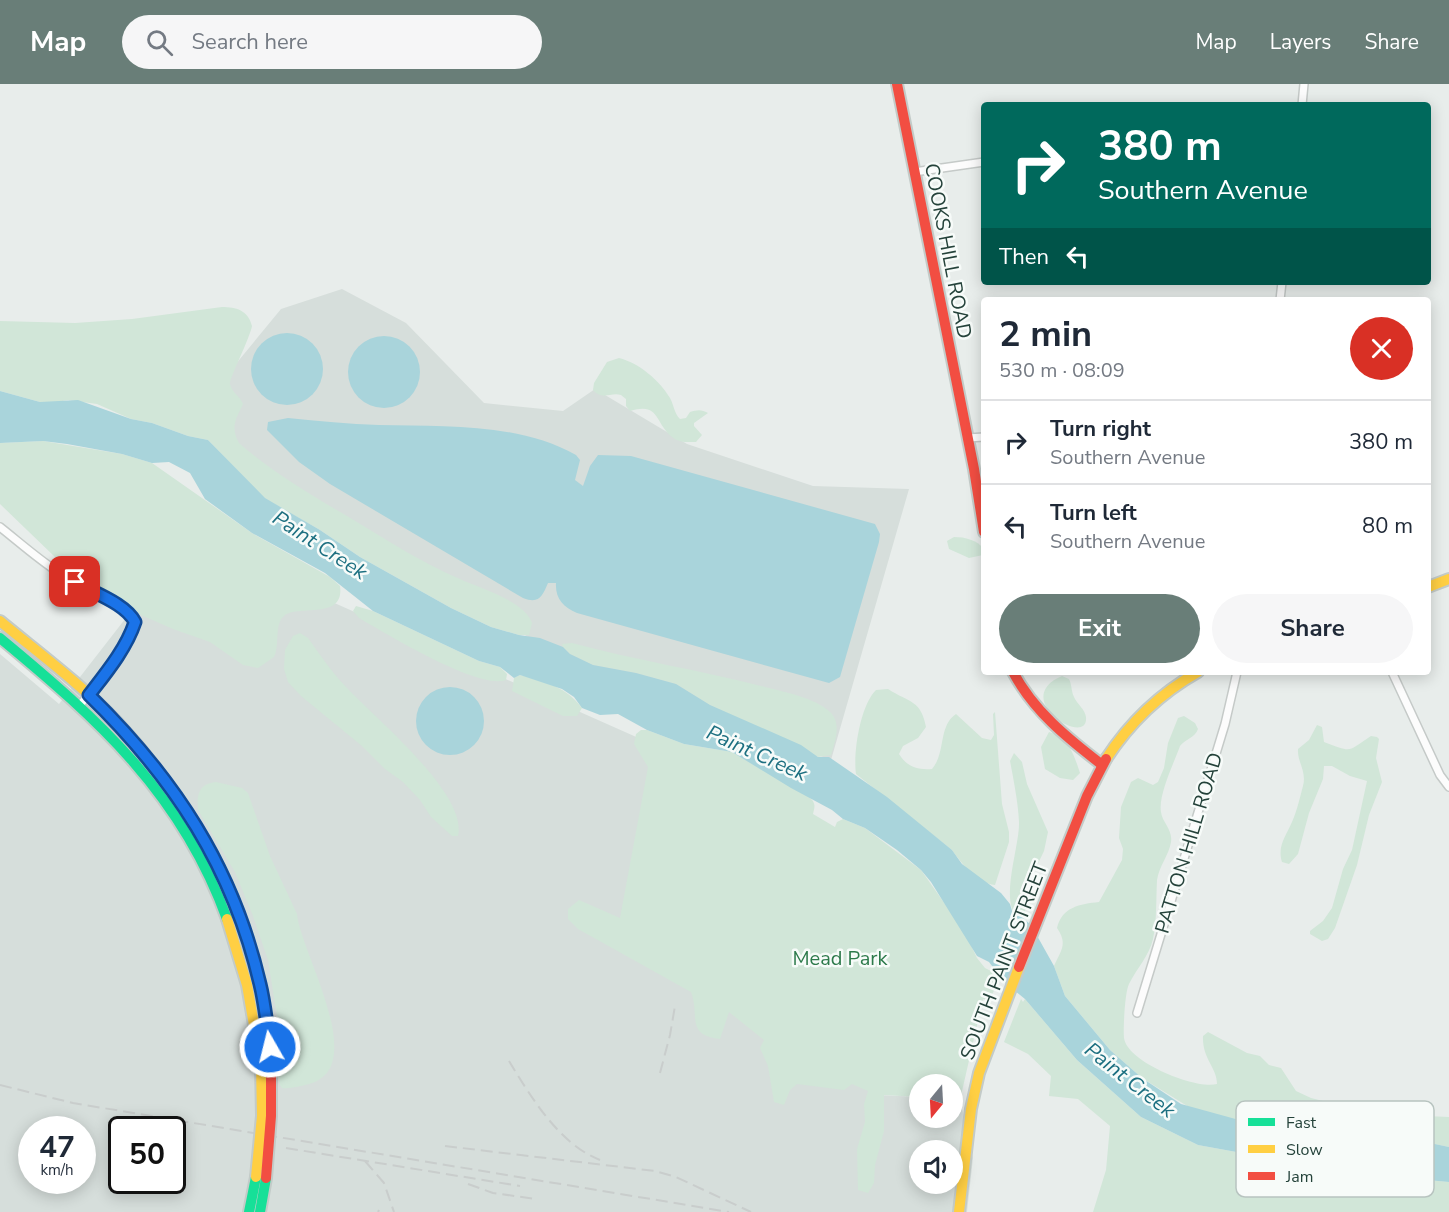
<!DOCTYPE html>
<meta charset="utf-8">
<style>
:root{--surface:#fff;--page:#f6f6f7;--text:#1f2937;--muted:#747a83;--line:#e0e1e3;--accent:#697e78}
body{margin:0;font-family:"Nunito Sans",sans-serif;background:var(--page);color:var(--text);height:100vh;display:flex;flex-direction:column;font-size:22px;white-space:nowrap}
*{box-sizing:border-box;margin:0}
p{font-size:20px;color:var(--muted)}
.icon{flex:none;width:33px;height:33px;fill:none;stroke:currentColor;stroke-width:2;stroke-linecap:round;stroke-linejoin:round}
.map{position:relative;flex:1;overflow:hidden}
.drawer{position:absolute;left:981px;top:213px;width:450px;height:378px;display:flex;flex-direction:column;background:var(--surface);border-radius:6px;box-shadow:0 3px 15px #0003}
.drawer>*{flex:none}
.guide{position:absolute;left:981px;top:18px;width:450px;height:183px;border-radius:6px;box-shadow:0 3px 15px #0003;background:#00695c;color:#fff;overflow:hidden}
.needle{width:39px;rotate:198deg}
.fabs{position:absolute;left:909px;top:990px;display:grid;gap:12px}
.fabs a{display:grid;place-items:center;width:54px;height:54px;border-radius:50%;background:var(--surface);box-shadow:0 3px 15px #0003;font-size:30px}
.speed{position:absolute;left:18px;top:1032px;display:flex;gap:12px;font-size:30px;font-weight:700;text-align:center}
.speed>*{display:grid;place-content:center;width:78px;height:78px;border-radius:50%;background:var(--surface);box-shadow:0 3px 15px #0003;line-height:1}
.speed small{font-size:15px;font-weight:400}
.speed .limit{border:3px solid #111;border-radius:9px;background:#fff;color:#111}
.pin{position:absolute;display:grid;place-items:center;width:51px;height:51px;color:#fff;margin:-26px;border-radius:12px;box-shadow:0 3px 9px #0006}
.me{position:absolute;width:66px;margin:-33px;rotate:352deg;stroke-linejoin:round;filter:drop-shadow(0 0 4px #0008)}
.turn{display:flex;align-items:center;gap:21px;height:126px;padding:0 18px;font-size:27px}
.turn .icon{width:78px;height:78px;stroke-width:2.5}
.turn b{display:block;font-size:42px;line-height:51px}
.then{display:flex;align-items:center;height:57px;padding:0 18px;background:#0003;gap:12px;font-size:22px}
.round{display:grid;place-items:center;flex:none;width:63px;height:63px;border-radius:32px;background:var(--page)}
.overview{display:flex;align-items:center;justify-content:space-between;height:102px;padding:0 18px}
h1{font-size:36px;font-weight:700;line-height:45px}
.action{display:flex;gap:12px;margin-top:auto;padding:12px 18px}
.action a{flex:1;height:69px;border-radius:36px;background:var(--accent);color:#fff;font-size:24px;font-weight:700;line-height:69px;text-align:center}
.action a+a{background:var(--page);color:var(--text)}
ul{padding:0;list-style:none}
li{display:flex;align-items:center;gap:18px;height:84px;padding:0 18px;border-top:2px solid var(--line)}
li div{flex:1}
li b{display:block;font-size:22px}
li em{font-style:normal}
header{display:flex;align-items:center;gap:36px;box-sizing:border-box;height:84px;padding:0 30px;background:var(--accent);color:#fff}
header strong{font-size:28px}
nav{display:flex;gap:33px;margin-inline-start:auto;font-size:21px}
.search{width:420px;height:54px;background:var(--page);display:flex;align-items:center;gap:15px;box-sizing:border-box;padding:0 21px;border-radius:33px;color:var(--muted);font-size:22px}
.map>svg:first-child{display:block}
</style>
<header>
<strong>Map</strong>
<div class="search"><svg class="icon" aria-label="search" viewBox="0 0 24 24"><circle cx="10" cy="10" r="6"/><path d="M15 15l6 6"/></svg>Search here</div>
<nav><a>Map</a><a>Layers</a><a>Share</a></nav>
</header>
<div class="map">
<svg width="1449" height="1128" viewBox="0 0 1449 1128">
<rect width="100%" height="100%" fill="#e8edeb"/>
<g fill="#d6dedb" fill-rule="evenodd">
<path d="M342,205L406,239L484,319L563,327L595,305L687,360L813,402L909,405L831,676L583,581L400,487L212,348L230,287L281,225Z"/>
<path d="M188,454L652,660L877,1011L919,1013L920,1034H952L953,1016H960L973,1074L967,1128H0V570L59,620ZM32,1046H82V1096H32ZM122,1046H172V1096H122ZM920,1066H952V1100H920Z"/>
</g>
<g fill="#d1e6d8">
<path d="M222,223C236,223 248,226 252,242C250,254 229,295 230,300C232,309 240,312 243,320C236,335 230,343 239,359C273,389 313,412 352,435C387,456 422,479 460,495C479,504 525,517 532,539L529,551H519L491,543L451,524L360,473L320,446L264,414L208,356L188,352L152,339L131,335L97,320L68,316L57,318H40L0,307V237L75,239L132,235Z"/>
<path d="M619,274C639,279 659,296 670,314C674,321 674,329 680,335L686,334L690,328C697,326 701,325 708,329L694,339V342L702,351L696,358C688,358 679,359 672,353C654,338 660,318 630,327L626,322V315L621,311C610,308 603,317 593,306L594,299L607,278Z"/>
<path d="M43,357L122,370L152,379L252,449L330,493L340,502C345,537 297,520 284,532C274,540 280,562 274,573L258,584L243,581L210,558L173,545L141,531L55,473L0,420V359Z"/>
<path d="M954,453C965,453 977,456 984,465L983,471L969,474L949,465L947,457Z"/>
<path d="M356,522L373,527L479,577L500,583L507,590L506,596C478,606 387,550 359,534L353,527Z"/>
<path d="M300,549L308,554C321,572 333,590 348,605C376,635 468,710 458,752H452L431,733L420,716L403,698L385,685L362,662L301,612L288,598L284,585L285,566L293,552Z"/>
<path d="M572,559C635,576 699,586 761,602C781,607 816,614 830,628C842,639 835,658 831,671L818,673L710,621L676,600L636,589L593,581L570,570L563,563L562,560Z"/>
<path d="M520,591C544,596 567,604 582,624L577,632H563L512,607L514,594Z"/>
<path d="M1062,592L1069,595C1072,601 1071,607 1074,613C1077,620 1085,625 1086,633C1089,665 1008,615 1062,592Z"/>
<path d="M888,605C910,619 921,616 926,643L918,654L903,662L899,670C907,683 917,686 932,685C946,669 938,642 956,630L982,654L991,656L994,651L993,630L995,628L1002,720L1009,748V758L995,801C977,799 962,780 952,766L856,690C853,669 860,622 876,606Z"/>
<path d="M1184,632L1195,639L1198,645C1195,654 1185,655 1180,662C1174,679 1158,711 1161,728C1162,738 1173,746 1171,758C1169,771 1159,782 1157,796C1156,815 1157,837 1153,855C1149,872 1137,884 1129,900C1125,907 1123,945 1124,954C1127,978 1196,1006 1217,1000C1217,983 1202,975 1203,952L1208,948L1247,969L1260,972L1269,981L1281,984L1296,1007L1311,1014L1347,1023L1392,1040L1426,1032L1449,1033V1063L1411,1055L1380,1056L1322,1051L1290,1043L1261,1042L1192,1025L1142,994L1110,966L1065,912L1054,882C1061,866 1068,860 1057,844C1062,823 1080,820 1099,818L1122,776L1123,765L1119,754L1121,723L1131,698L1138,694L1153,701L1158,698L1164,684L1168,659L1178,634Z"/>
<path d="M1317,641L1322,643L1324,658C1354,669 1346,668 1371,652L1377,653L1379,655L1376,674L1382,698L1369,731L1357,781L1335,844L1328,855L1322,857L1310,850V847L1323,837L1332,824L1343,785L1352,766L1367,697L1350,692L1332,682H1324L1323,695L1309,729L1298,770L1289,780L1282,778C1277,762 1286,752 1292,738C1297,727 1300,713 1303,702C1307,687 1297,678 1298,665L1309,656Z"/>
<path d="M641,646H647L684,660L732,668L809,713C816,719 815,722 813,730L835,743L837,738L843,735L865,744L921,786L964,847L977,874L985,884L995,889C996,901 996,908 987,916L983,915L960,1016H953L952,1000H920L919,1013L884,1011V1047L875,1081L874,1099L868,1109L858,1106L857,1065L865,1038L864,1020L868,1007L852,1000L844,1006L797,1000L790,1006L784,1021L774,1018L768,982L760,964L764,956L729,928L720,955C685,951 700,931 691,908L578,845L568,835V825L579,816L620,834L648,683L634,660L636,650Z"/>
<path d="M1049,648C1069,653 1074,671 1080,689L1073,696L1060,694L1045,685L1041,663Z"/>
<path d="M1014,669L1022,678L1027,700L1048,748L1044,767L1031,794L1025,828L1019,834C998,820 1020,762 1019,738C1018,718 1014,698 1010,677Z"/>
<path d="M216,698L242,704L248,709L270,772L297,830C300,867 371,984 309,1000C300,1002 291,1005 282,1004L279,1000L277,967L280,951L268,876L253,832L235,788L198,726C197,711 198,700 216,698Z"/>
<path d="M1021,915L1023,918L1025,915L1077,976L1141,1033L1198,1061L1351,1089L1449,1098V1128H1093L1106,1086L1110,1042L1078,1015L1049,1012L1051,992L1028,970L1004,958Z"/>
</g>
<g fill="#a9d4db">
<circle cx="287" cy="285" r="36"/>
<circle cx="384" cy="288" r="36"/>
<path d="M0,307L40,318L78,316L131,335L152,339L188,352L208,356L265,414L320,446L360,473L451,524L491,543L519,551L540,554L563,563L570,570L593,581L636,589L676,600L710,621L801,661L818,673H829L887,713L952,766L962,780L1001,809L1010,820L1013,830L1022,833L1031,841L1054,882L1065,912L1110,966L1142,994L1181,1020L1261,1042L1290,1043L1322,1051L1380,1056L1411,1055L1449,1063V1098L1351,1089L1198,1061L1141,1033L1077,976L1025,915L1005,899L989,878L977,872L931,798L921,786L897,766L865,744L843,735L832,726L791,704L732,668L684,660L647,646L618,630L600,631L582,624L574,613L562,605L520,591L514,594L500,583L479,577L373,527L325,489L252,449L205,415L190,389L169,378L152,379L122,370L67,360L43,357L0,359Z"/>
<path d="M288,334C318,337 349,340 379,341C444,343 517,338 576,371L580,376L575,396L583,402L590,382L598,371L631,372L875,440L880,450L879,458L840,593L829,599L577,529C563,523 555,514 556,499H548C542,513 539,520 523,514L330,400L299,378L267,346L268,338Z"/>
<circle cx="450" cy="637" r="34"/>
</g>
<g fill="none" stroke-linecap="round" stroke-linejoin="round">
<defs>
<g id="street">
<path d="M1302,21L1304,0"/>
<path d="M914,88L984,78"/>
<path d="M1280,216L1282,198"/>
<path d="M967,354L984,353"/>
<path d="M0,443C19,458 38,475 58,488C78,502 124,518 135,538C125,569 100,598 79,622"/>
<path d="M1392,588L1440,691L1449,703"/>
<path d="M1137,929L1225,640L1237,588"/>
</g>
<g id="fast">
<path d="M0,554C99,636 182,710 227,835"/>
<path d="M249,1128L256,1093"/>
<path d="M260,1128L266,1094"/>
</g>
<g id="slow">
<path d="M1428,503L1449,495"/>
<path d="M0,537C40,570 82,601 118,639C173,698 212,764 242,839"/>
<path d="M1106,675C1130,638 1159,610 1198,588"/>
<path d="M227,835L247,901L261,981"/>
<path d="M959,1128L971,1025L979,989L1019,883"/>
</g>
<g id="jam">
<path d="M897,0L974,385L984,448"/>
<path d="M1013,588C1034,627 1066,653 1101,680"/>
<path d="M242,839C258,886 266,934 271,983"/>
<path d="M1019,883L1087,712L1106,675"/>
</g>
</defs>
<use href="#street" stroke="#c5cac8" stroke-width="10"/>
<use href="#fast" stroke="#c3cbc8" stroke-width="14"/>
<use href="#slow" stroke="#c3cbc8" stroke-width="14"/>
<use href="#jam" stroke="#c3cbc8" stroke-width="14"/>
<use href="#street" stroke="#fcfcfc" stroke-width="7"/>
<use href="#fast" stroke="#16e098" stroke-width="10"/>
<use href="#slow" stroke="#ffcf43" stroke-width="10"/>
<use href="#jam" stroke="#f24e42" stroke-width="10"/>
<g stroke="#c9cdcc" stroke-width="2" stroke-dasharray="12 6" stroke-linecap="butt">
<path d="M509,977C531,1013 559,1060 600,1076"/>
<path d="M660,989L670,951L675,922"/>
<path d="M0,1001L73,1019L729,1128"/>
<path d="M445,1062L655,1087L676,1093L751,1128"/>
<path d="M286,1064L520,1102"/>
<path d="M365,1077L384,1099L394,1128"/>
<path d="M468,1100L493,1109L536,1115"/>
<path d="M378,1128L379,1126"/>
</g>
<defs>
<path id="slow-bridge" d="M256,1093L262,1032L261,981"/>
<path id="jam-bridge" d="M266,1094L271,1032V983"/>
</defs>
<use href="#slow-bridge" stroke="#c3cbc8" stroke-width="14" stroke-linecap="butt"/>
<use href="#jam-bridge" stroke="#c3cbc8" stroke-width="14" stroke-linecap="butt"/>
<use href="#slow-bridge" stroke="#ffcf43" stroke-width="10"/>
<use href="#jam-bridge" stroke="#f24e42" stroke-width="10"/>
</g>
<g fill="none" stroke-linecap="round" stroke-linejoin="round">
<defs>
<path id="route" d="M75,498C93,509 125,519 135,538C126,565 106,589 89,611C174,694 233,783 260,900C265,920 267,942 270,963"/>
</defs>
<use href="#route" stroke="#114b97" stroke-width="15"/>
<use href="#route" stroke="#1a73e8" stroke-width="10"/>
</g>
<g text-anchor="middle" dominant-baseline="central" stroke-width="5" stroke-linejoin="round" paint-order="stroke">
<g font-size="20" fill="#24423a" stroke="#f7fbf9">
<text transform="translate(948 167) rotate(79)">COOKS HILL ROAD</text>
<text transform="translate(1189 759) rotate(-73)">PATTON HILL ROAD</text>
<text transform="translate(1004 877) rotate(-69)">SOUTH PAINT STREET</text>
</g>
<g font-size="20" fill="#2d7a4b" stroke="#f7fbf9">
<text x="840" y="874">Mead Park</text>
</g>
<g font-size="21" font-style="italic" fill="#1c6f80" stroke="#f7fbf9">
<text transform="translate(320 461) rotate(33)">Paint Creek</text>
<text transform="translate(757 669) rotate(24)">Paint Creek</text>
<text transform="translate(1130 996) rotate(38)">Paint Creek</text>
</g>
</g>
<rect x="1236" y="1017" width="198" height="96" rx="9" fill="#f7fbf9" stroke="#b8c4c0" stroke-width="1.5"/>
<rect x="1248" y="1034" width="27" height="8" fill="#16e098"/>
<rect x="1248" y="1061" width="27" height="8" fill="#ffcf43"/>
<rect x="1248" y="1088" width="27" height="8" fill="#f24e42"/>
<g font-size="16" fill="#24423a">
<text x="1286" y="1044">Fast</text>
<text x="1286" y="1071">Slow</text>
<text x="1286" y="1098">Jam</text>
</g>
</svg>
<div class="fabs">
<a><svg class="needle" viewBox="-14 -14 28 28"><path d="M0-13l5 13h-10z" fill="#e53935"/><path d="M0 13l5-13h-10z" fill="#747a83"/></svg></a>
<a><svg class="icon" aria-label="sound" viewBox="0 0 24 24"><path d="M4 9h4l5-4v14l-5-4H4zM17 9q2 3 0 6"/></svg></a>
</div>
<div class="speed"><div>47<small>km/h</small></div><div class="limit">50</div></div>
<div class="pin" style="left:75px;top:498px;background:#d93025"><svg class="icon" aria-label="arrive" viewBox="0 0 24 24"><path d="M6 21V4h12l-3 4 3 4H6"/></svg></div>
<svg class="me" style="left:270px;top:963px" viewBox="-20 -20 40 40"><circle r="17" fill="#1a73e8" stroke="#fff" stroke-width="3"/><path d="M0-11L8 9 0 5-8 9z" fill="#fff"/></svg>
<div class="guide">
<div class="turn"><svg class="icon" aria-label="right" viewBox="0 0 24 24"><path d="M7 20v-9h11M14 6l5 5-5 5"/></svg><div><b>380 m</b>Southern Avenue</div></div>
<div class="then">Then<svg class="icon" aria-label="left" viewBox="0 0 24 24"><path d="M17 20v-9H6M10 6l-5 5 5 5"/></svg></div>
</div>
<section class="drawer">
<div class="overview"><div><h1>2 min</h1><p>530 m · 08:09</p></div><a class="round" style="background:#d93025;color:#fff"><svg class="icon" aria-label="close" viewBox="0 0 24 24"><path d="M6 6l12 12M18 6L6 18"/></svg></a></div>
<ul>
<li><svg class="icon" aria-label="right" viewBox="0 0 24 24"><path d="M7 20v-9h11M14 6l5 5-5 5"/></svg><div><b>Turn right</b><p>Southern Avenue</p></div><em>380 m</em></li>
<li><svg class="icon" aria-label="left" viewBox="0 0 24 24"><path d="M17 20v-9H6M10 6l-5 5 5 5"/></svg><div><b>Turn left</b><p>Southern Avenue</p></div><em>80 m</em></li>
</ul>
<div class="action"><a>Exit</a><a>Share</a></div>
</section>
</div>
